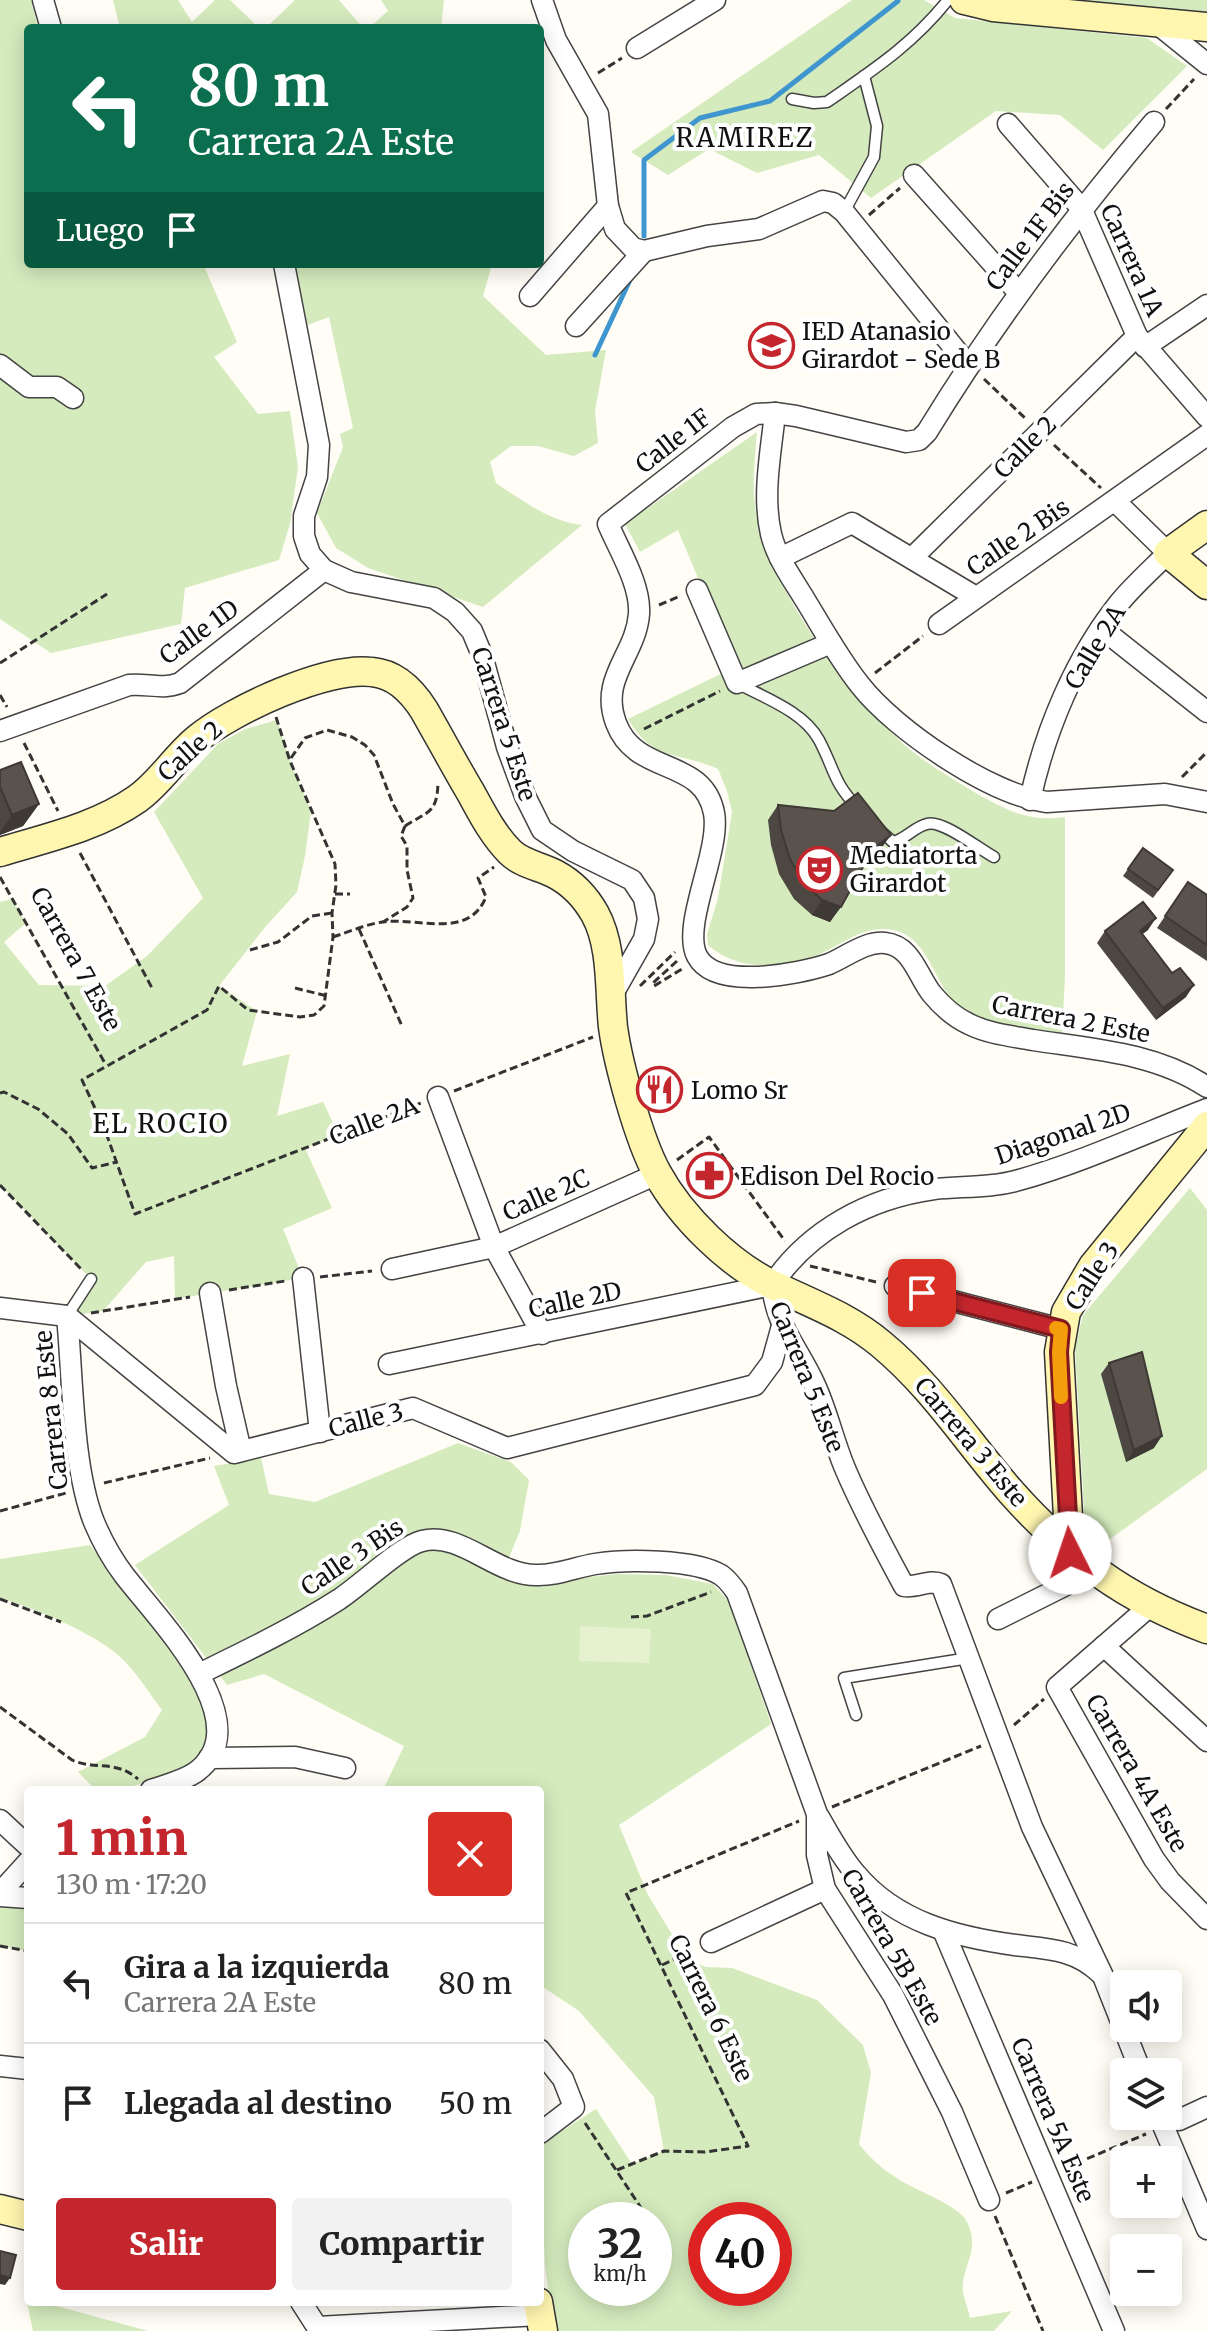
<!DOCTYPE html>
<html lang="es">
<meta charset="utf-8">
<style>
:root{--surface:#fff;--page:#f2f2f2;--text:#222;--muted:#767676;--line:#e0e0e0;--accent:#c4262e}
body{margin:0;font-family:Merriweather,serif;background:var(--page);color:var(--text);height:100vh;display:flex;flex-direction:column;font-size:30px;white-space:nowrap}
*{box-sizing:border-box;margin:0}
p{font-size:26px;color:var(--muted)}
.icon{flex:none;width:44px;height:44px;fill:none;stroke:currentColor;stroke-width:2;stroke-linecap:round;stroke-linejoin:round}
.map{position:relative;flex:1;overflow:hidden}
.drawer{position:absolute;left:24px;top:1786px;width:520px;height:520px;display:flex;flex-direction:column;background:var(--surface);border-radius:8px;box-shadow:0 4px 20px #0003}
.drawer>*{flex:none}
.hud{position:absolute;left:24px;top:24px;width:520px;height:244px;border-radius:8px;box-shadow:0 4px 20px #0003;background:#0b6e4f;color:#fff;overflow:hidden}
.tools{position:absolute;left:1110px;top:1970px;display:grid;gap:16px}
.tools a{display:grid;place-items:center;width:72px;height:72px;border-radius:8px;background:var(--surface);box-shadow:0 4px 20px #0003;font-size:40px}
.speed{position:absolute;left:568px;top:2202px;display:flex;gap:16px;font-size:40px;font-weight:700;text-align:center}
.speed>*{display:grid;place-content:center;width:104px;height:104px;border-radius:50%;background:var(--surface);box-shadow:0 4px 20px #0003;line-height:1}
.speed small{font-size:20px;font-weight:400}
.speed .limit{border:12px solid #d22;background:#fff;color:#111}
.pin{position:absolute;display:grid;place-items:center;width:68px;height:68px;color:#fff;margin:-34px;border-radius:16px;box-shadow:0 4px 12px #0006}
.me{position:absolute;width:88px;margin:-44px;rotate:356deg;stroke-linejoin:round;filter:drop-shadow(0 0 6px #0008)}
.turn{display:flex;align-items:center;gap:28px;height:168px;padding:0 32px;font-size:36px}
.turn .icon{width:104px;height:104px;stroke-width:2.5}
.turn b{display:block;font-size:56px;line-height:68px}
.then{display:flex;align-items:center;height:76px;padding:0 32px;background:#0003;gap:16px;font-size:30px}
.round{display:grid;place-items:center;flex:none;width:84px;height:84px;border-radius:8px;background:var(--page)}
.overview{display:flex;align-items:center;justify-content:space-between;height:136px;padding:0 32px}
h1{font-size:48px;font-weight:800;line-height:60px;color:var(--accent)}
.primary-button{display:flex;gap:16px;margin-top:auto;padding:16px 32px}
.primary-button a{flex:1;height:92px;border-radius:8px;background:var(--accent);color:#fff;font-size:32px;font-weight:800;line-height:92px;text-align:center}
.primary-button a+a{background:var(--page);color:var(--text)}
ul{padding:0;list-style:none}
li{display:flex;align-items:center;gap:24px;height:120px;padding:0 32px;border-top:2px solid var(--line)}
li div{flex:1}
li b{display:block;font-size:30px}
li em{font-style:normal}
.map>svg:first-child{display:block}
</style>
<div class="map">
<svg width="1207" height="2331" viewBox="0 0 1207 2331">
<rect width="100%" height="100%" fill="#fffdf5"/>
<g fill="#d5ebbd" fill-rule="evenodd">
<path d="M0,0H31L38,28H28V264H203L237,342L214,357L258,414L290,411L298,467L290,524L279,560L185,588L181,624L51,653L0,619Z"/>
<path d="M113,0H178L192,22L215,0H230L259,28H120Z"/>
<path d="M295,0H339L363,28H266Z"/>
<path d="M381,0H444L441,28H369L388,11Z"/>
<path d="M852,0H924L955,18L1147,38L1187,66L1103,150L1060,115L996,111L871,198L819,155L757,173L709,149L668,175L631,152Z"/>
<path d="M1024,0H1207V13Z"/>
<path d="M292,264H492L483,296L546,355L606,350L595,411L598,443L574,456L538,446H511L490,462L496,483C523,501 549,521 582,525L483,607L368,568L336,548L317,513L343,447L340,434L353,428L329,317L305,326Z"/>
<path d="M757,432C754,466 750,501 761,534C785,606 844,688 899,740C918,758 946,775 969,789C1002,808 1026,823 1065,817V978L1062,1033C1028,1028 985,1029 957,1005C932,981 928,930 884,929C862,929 848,940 828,950C792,969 740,974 708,945L707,934L718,898L732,812L727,791L718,769C678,751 654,763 628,719L735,667L678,530L640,552L625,524Z"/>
<path d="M277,720L290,761L311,811L305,856L297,892L266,926L219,986L257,1011L242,1066L290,1054L277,1116L323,1102L339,1135L305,1148L332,1208L283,1229L303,1278L175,1299L174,1256L146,1262L103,1311L67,1316L91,1279L0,1185V902L12,899L26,923L4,942L39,985L105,986L147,956L203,898L154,812L218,744L245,729Z"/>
<path d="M1190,1188L1207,1210V1469L1099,1547L1086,1546L1075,1348L1083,1315Z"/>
<path d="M458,1443L511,1462L529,1480L520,1531L500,1579L543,1587L569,1579L618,1574L666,1575L713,1584L730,1603L771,1724L619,1825L648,1895L687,1959L706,1967L732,1968L817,2000L863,2045L871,2073L859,2144C869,2157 881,2168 895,2177C913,2190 960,2205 967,2222C979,2248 967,2258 963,2282C961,2293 968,2307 970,2318L1012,2311L994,2331H556L553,2324L545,2266L540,2145L596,2109L632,2164L664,2151L654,2097L579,2011L540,1985V1790H383L404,1746L264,1674L227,1685L135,1565L229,1505L214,1466L261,1458L269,1494L315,1502ZM586,2220H654V2288H586ZM706,2220H774V2288H706Z"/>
<path d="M90,1545L137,1604L199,1690L209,1708L207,1748L192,1766L122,1790H96L78,1772L145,1737L162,1710C147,1690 131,1663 109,1648C86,1631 27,1604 0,1599V1559Z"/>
<path d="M28,1880V1951L0,1946V1898L8,1904Z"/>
<path d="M26,2298L28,2302H42L148,2331H33Z"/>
</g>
<path fill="#e6f2cf" d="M580,1626L651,1629L649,1663L579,1661Z"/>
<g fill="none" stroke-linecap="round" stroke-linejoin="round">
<g stroke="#3f96cf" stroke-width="5">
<path d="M644,236V160L700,118L770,101L898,1"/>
<path d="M595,355L630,280"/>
</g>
<defs>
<g id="lane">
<path d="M792,99L814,103L827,102C873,70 912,45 948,0"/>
<path d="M844,212L874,157L877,126L864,76"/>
<path d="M739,684C765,698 804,712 819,740C835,770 833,783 859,809"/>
<path d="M878,829L893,842C906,839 914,827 927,824C942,819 979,849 994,857"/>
<path d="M67,1316L91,1279"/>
<path d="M856,1715L844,1678L969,1658"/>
</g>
<g id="street">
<path d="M43,0L51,28"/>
<path d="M542,0L556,40L598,114L608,206L615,229L633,248L644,251L707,236L759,229L823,201L833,203L844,212L968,365"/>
<path d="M1155,22L1207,64"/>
<path d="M637,48L715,0"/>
<path d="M1154,122C1070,221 995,321 927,432L919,440L906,442L796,416L775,413L756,414L733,427L608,524C619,550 641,585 639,614C636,655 599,678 616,723C636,777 703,756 714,813C721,851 681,925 697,956C715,991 799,974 829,964C846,957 865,941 885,943C912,946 917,975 932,994C942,1006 954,1017 969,1024C989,1034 1012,1036 1033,1040C1092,1049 1156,1053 1207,1087"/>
<path d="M1008,124L1081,208L1137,336L1207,417"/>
<path d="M914,175L1019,293"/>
<path d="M284,264L319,445L317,477L304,516V536L310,554L324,570L351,582L434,598L455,612L472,631L482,655L507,747L525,796L542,830L573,851L632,880L644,898L648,919L644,939L610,999"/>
<path d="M530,296L608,206"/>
<path d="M576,326L644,251"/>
<path d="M1145,347L1207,305"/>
<path d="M0,365L29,387H57L73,398"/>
<path d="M775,413C771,452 762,495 771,534C777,559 794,581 807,603C824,631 840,660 860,685C895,730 991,795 1047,802L1165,794L1207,802"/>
<path d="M780,558L852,523L976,597"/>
<path d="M912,558L1137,336"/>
<path d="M697,590L737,683L831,643"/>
<path d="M939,624L1207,435"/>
<path d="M1101,628L1207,712"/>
<path d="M0,731L129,685C147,683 162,690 180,683L324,570"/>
<path d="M1030,800C1045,731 1075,658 1120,602C1134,585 1152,569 1168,553L1116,502"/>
<path d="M438,1097L494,1247L542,1334"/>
<path d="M392,1269L494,1247L657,1174"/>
<path d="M303,1278L320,1432"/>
<path d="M772,1285C777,1329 798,1347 815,1385C827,1411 833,1439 844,1466C861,1507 883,1547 904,1586C917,1588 930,1579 941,1584L1032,1827L1103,1976L1141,2072"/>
<path d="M772,1285C809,1230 869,1198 934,1189C963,1186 991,1188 1019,1180C1083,1162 1145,1133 1207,1109"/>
<path d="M895,1286L1061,1329"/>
<path d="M210,1293L226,1386L241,1451"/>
<path d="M0,1308L67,1316"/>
<path d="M67,1316L234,1453L413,1408L507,1448L755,1385L772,1362L782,1326"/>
<path d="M67,1316C73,1378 72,1466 94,1522C102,1541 112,1559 124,1575C156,1617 262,1723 196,1772C183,1781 166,1785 151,1790"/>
<path d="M389,1364L772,1285"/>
<path d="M1150,1606L1057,1687L1154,1859L1170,1881L1207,1919"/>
<path d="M998,1619L1094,1571"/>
<path d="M1104,1646L1207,1741"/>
<path d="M199,1674C246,1651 294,1628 338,1600C360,1586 401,1546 422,1541C461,1531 495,1575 536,1575C556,1576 576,1567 595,1564C625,1559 695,1559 721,1575C728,1580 733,1587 737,1593L817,1814V1855L825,1889L893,1995L952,2112L989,2200"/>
<path d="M209,1758L295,1757L345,1768"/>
<path d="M819,1817C830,1836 841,1857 856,1874C896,1922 956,1937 1015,1945C1048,1949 1075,1949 1100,1973"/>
<path d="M0,1820L28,1846"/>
<path d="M0,1893L28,1862"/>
<path d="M0,1896L28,1898"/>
<path d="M943,1930L1114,2331"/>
<path d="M711,1942L825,1889"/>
<path d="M540,2050L563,2079L574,2107L540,2133"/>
<path d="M0,2066L28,2069"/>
<path d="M1159,2116L1207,2229"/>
<path d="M1179,2120L1207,2107"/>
<path d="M301,2302L317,2327L539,2315"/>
</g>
<g id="secondary">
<path d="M964,0L993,7L1207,27"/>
<path d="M1207,525L1168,553L1207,585"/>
<path d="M0,852C46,838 97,827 137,799C160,783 175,757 197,739C232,710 327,666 372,672C395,674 412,691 424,710C440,738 455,766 471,793C482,813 493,835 510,852C522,864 540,866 555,874C572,883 586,898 595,914C613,947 609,990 613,1027C618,1064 639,1140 657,1173C681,1217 730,1265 775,1286C812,1304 849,1317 881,1344C933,1387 967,1442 1011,1492C1069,1557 1125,1599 1207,1629"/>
<path d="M1070,1553L1059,1352L1066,1312L1093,1266L1207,1126"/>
<path d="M0,2209L28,2216"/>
<path d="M538,2302L543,2331"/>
</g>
</defs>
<use href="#lane" stroke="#444" stroke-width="13"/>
<use href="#street" stroke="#444" stroke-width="23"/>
<use href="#secondary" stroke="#333" stroke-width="31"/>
<g stroke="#333" stroke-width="3" stroke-dasharray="8 4" stroke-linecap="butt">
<path d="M598,73L622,58"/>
<path d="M1166,109L1194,79"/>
<path d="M869,215L900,188"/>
<path d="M984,379L1025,418"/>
<path d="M1054,445L1101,488"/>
<path d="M659,605L678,597"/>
<path d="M0,663L107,594"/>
<path d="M875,673L923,636"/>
<path d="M0,695L7,707"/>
<path d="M276,717L290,761L335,864L336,885L332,913L333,937L324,1006L314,1015L300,1017L248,1010L219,986L207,1010L82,1080L105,1130L135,1214L421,1103"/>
<path d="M644,729L720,691"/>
<path d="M24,743L58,811"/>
<path d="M291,758L305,738L327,730L352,737L365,745L374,755L393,804L405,826L401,836L407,846V870L413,898L407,907L383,922"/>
<path d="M1182,777L1207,752"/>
<path d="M405,826C428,811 437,814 438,783"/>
<path d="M80,853L152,988"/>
<path d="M0,877L106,1065"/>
<path d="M335,894H350"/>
<path d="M359,929L402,1026"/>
<path d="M333,937C349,932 366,924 383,922C420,917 468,940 486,897L478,878L494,867"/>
<path d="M250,950L278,942L312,916L332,913"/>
<path d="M677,961L653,983L654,986L682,969"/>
<path d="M640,986L675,952"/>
<path d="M295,988L327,996"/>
<path d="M454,1091L593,1037"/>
<path d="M0,1093L4,1092L38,1109L68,1134L92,1168L117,1162"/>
<path d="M677,1160L709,1137L785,1241"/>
<path d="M0,1185L83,1271"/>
<path d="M810,1266L876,1282"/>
<path d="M320,1277L372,1271"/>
<path d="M229,1290L285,1281"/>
<path d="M91,1313L190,1297"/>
<path d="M104,1483L210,1458"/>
<path d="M0,1511L66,1493"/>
<path d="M0,1599L61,1622"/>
<path d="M631,1617L647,1616L711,1592"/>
<path d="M0,1707L72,1760C97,1771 114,1759 138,1779"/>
<path d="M1014,1725L1044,1699"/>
<path d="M832,1807L981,1746"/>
<path d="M0,1946L28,1951"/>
<path d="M662,1965L694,1950"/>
<path d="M585,2123L649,2220"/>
<path d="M1065,2168L1146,2134"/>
<path d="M617,2170L664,2151L705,2152L748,2146L626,1893L799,1821"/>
<path d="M1006,2193L1032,2182"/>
<path d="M995,2216L1043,2331"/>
<path d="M654,2227L663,2241"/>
</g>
<use href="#lane" stroke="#fff" stroke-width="10"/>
<use href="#street" stroke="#fff" stroke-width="20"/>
<use href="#secondary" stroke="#fff6b0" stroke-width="28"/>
</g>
<g fill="#4d4742">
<path d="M0,770L39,804L23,826L0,835Z"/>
<path d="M778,805L880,850L866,861L830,922L812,915L794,899L779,874L771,845L768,820Z"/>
<path d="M1143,848L1173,870L1153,898L1123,876Z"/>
<path d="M1188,882L1207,895V961L1157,928Z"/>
<path d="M1148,930L1142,934L1186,997L1156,1020L1097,943L1105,931Z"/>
<path d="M1109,1363L1154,1448L1126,1462L1101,1374Z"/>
</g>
<g fill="#3f3936">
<path d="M39,804L23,826L0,835V832L12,815Z"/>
<path d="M891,835L880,850L862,864L873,849Z"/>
<path d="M822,900L841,907L830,922L812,915Z"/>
<path d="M1156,918L1148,930L1132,942L1140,931Z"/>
<path d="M1194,985L1186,997L1156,1020L1163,1008Z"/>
<path d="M1162,1436L1154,1448L1126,1462L1134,1450Z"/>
<path d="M0,2275L10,2278L5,2285L0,2284Z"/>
</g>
<g fill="#5a524d" stroke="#3f3936" stroke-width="2">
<path d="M21,762L39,804L12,815L0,787V770Z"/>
<path d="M858,793L891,835L873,849L841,907L822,900L805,884L790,859L781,830L778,805L834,811Z"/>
<path d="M1143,848L1173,870L1158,890L1128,869Z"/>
<path d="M1188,882L1207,895V945L1165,916Z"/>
<path d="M1143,902L1156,918L1140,931L1172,973L1180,968L1194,985L1163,1008L1105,931Z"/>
<path d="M1142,1352L1162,1436L1134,1450L1109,1363Z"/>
<path d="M0,2251L16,2255L10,2278L0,2275Z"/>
</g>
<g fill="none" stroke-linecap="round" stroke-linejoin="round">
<defs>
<path id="route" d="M922,1293L1061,1329L1059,1352L1070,1553"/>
</defs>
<use href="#route" stroke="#7f191e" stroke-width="20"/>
<use href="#route" stroke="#c4262e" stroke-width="14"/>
<path stroke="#f59e0b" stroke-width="14" d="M1056,1328L1061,1329L1059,1352L1061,1397"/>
</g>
<defs>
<symbol id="school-ring" viewBox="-11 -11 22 22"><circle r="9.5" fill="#fff" stroke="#c4262e" stroke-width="1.5"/><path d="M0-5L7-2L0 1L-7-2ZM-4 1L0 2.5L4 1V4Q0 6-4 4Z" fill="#c4262e"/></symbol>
<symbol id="theatre-ring" viewBox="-11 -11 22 22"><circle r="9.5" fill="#fff" stroke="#c4262e" stroke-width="1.5"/><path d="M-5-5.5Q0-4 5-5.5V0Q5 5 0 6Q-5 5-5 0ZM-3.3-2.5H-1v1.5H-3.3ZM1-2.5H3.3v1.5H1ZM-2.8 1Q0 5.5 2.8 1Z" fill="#c4262e"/></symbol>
<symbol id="restaurant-ring" viewBox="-11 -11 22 22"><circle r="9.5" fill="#fff" stroke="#c4262e" stroke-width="1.5"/><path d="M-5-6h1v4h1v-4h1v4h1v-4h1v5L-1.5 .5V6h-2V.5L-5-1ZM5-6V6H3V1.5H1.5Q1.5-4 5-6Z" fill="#c4262e"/></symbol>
<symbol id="pharmacy-ring" viewBox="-11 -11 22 22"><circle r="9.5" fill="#fff" stroke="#c4262e" stroke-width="1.5"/><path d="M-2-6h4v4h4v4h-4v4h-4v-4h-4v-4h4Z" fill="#c4262e"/></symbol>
</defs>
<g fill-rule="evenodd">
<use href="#school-ring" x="746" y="320" width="51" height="51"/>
<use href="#theatre-ring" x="794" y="844" width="51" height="51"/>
<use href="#restaurant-ring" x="634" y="1064" width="51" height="51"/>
<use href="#pharmacy-ring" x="684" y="1150" width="51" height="51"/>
</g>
<g text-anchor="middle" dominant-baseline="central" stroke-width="8" stroke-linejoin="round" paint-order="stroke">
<g font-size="24" fill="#111" stroke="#fff">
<text transform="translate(1030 236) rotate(-53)">Calle 1F Bis</text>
<text transform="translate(1132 260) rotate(66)">Carrera 1A</text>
<text transform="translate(673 441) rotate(-38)">Calle 1F</text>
<text transform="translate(1025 447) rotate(-45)">Calle 2</text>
<text transform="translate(1018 537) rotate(-34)">Calle 2 Bis</text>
<text transform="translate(199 632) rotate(-36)">Calle 1D</text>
<text transform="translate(1095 647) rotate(-59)">Calle 2A</text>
<text transform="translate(504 724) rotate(72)">Carrera 5 Este</text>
<text transform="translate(190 751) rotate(-42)">Calle 2</text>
<text transform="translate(76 959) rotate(61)">Carrera 7 Este</text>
<text transform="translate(1071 1019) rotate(11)">Carrera 2 Este</text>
<text transform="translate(374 1121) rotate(-21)">Calle 2A</text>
<text transform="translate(1063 1134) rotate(-19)">Diagonal 2D</text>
<text transform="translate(546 1195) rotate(-24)">Calle 2C</text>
<text transform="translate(1092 1276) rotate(-57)">Calle 3</text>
<text transform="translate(575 1300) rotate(-12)">Calle 2D</text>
<text transform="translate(807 1377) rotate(68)">Carrera 5 Este</text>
<text transform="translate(51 1410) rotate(-96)">Carrera 8 Este</text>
<text transform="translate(366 1420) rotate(-14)">Calle 3</text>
<text transform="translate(971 1442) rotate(50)">Carrera 3 Este</text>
<text transform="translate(352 1557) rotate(-34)">Calle 3 Bis</text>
<text transform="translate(1137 1773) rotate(60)">Carrera 4A Este</text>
<text transform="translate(892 1947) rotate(60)">Carrera 5B Este</text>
<text transform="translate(711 2008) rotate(64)">Carrera 6 Este</text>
<text transform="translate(1053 2120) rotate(67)">Carrera 5A Este</text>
</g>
<g font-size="24" fill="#111" stroke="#fff" text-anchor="start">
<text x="802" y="331">IED Atanasio<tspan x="802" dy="28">Girardot - Sede B</tspan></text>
<text x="850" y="855">Mediatorta<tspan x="850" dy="28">Girardot</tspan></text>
<text x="691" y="1090">Lomo Sr</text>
<text x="740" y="1176">Edison Del Rocio</text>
</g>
<g font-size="26" letter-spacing="2" fill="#111" stroke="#fff">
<text x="745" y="137">RAMIREZ</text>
<text x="161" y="1123">EL ROCIO</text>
</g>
</g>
</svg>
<div class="tools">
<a><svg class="icon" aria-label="sound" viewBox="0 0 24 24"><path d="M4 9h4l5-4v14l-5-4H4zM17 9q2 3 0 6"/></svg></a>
<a><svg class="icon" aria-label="layers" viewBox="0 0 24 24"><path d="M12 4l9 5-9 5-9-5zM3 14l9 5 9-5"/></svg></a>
<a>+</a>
<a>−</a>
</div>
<div class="speed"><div>32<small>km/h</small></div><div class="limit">40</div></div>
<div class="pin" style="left:922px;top:1293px;background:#d93025"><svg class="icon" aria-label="arrive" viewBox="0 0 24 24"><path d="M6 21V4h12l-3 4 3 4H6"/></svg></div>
<svg class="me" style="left:1070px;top:1553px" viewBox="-20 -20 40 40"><circle r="19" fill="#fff"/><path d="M0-13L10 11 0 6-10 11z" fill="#c4262e"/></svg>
<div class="hud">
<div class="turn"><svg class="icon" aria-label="left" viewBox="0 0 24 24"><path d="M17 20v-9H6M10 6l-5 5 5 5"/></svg><div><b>80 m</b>Carrera 2A Este</div></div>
<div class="then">Luego<svg class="icon" aria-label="arrive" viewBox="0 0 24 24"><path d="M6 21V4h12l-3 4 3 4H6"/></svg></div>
</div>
<section class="drawer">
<div class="overview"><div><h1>1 min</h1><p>130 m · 17:20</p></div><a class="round" style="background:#d93025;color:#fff"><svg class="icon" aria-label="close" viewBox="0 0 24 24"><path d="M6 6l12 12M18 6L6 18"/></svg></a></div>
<ul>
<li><svg class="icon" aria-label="left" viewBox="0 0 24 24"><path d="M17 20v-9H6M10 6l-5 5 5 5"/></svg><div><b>Gira a la izquierda</b><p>Carrera 2A Este</p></div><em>80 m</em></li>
<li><svg class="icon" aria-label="arrive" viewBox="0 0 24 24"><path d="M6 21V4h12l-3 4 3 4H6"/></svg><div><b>Llegada al destino</b></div><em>50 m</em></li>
</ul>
<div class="primary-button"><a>Salir</a><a>Compartir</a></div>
</section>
</div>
